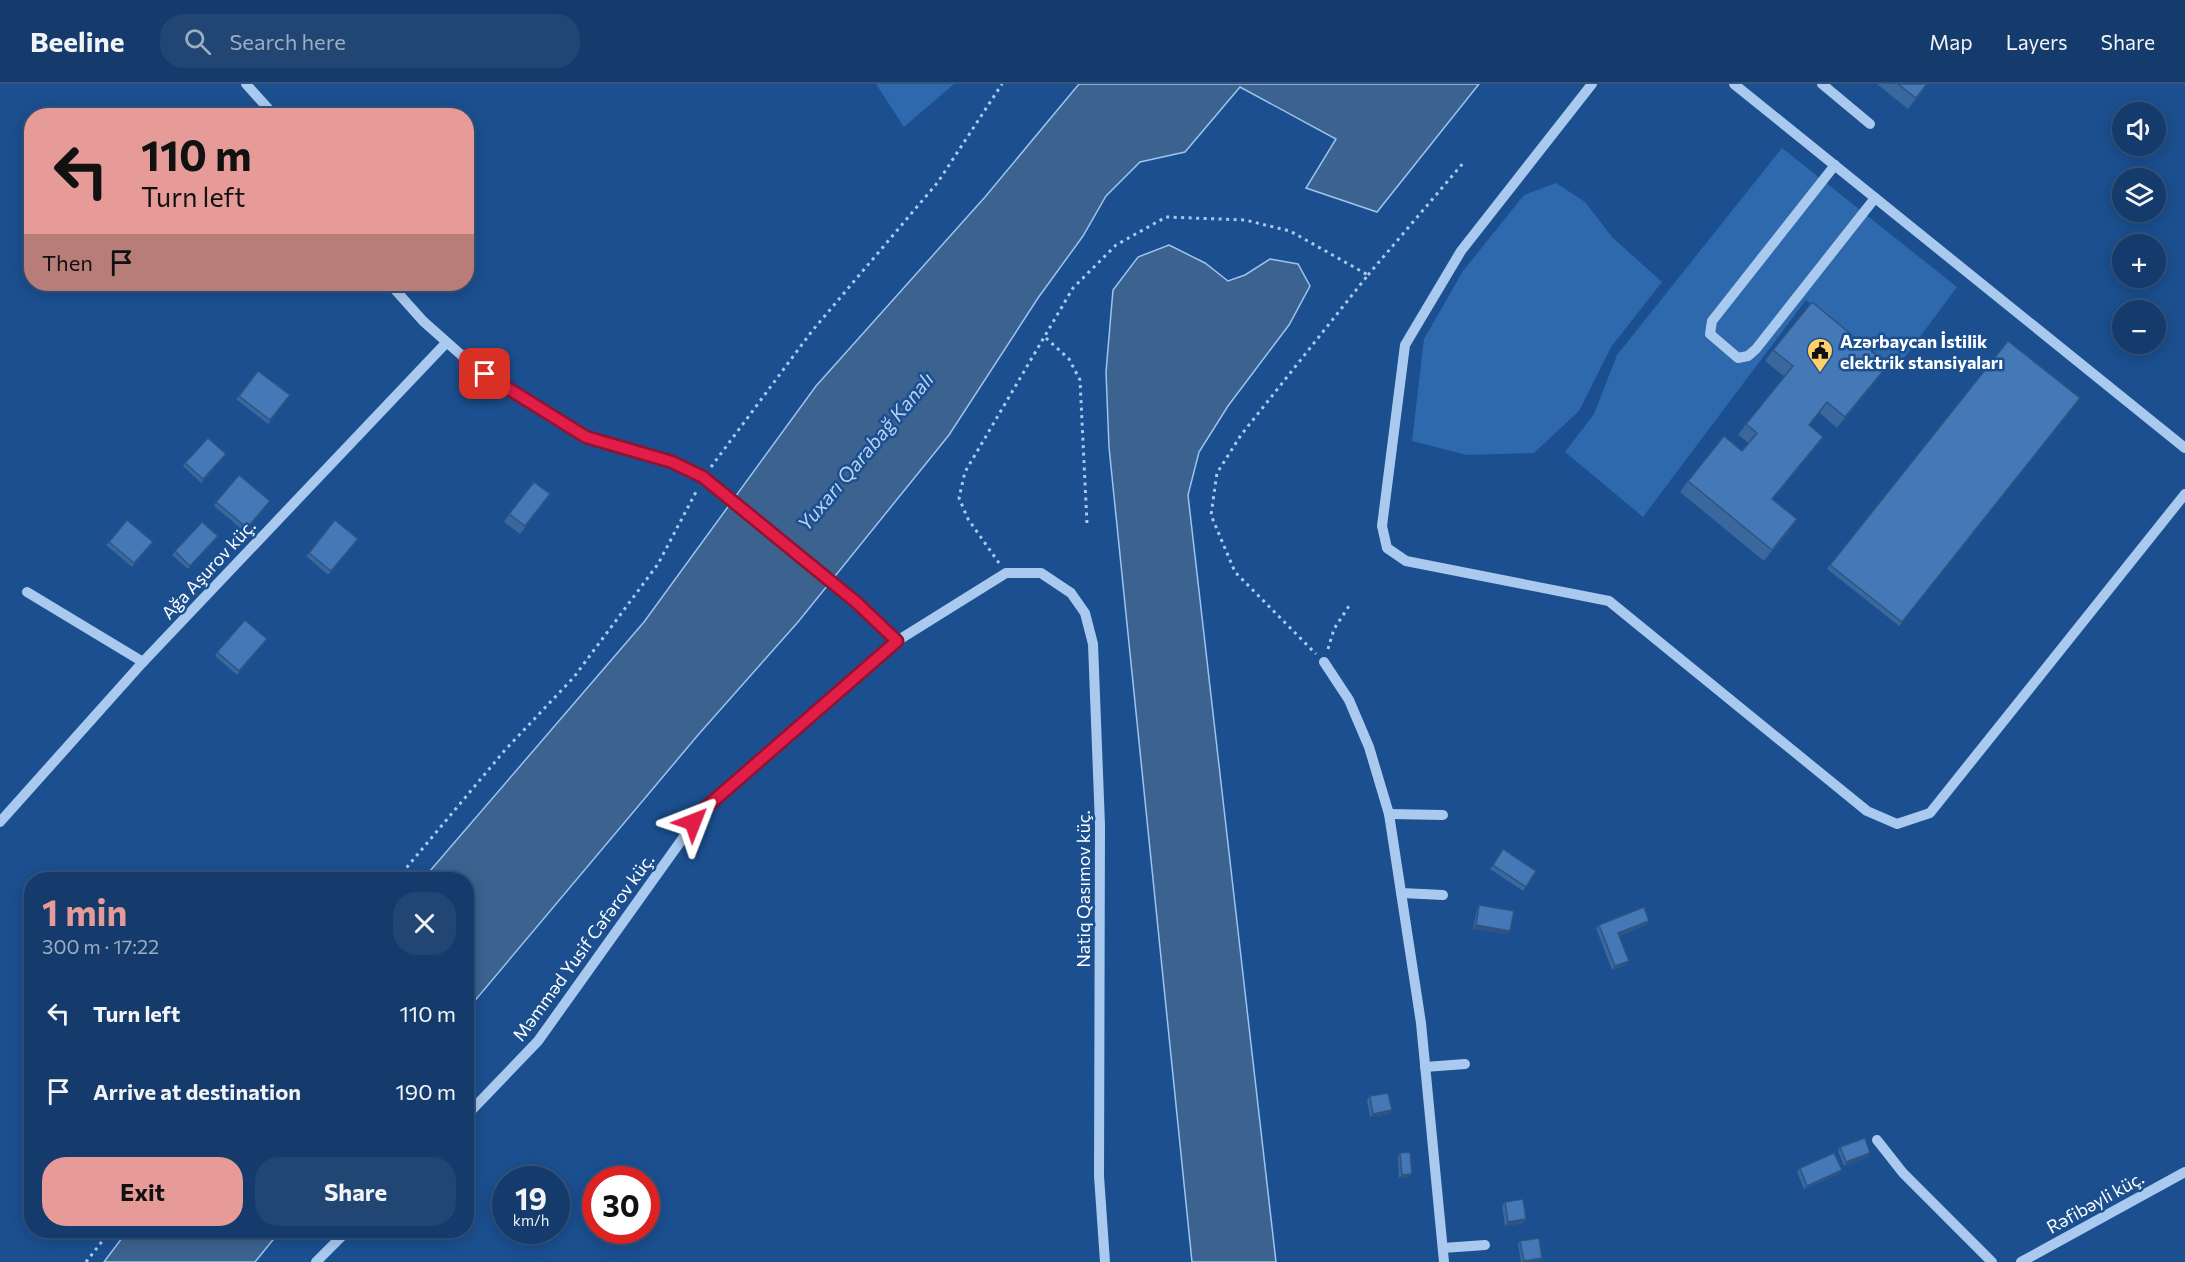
<!DOCTYPE html>
<meta charset="utf-8">
<style>
:root{--surface:#143b6b;--page:#214673;--text:#f1f3f6;--muted:#9dadc1;--line:#33557e;--accent:#e69b98}
body{margin:0;font-family:Commissioner,sans-serif;background:var(--page);color:var(--text);height:100vh;display:flex;flex-direction:column;font-size:22px;white-space:nowrap}
*{box-sizing:border-box;margin:0}
p{font-size:20px;color:var(--muted)}
.icon{flex:none;width:33px;height:33px;fill:none;stroke:currentColor;stroke-width:2;stroke-linecap:round;stroke-linejoin:round}
.map{position:relative;flex:1;overflow:hidden}
.sheet{position:absolute;left:24px;top:788px;width:450px;height:366px;display:flex;flex-direction:column;background:var(--surface);border-radius:24px;box-shadow:0 3px 15px #0003,0 0 0 2px var(--line)}
.sheet>*{flex:none}
.guide{position:absolute;left:24px;top:24px;width:450px;height:183px;border-radius:24px;box-shadow:0 3px 15px #0003,0 0 0 2px var(--line);background:#e69b98;color:#111;overflow:hidden}
.controls{position:absolute;left:2112px;top:18px;display:grid;gap:12px}
.controls a{display:grid;place-items:center;width:54px;height:54px;border-radius:50%;background:var(--surface);box-shadow:0 3px 15px #0003,0 0 0 2px var(--line);font-size:30px}
.speed{position:absolute;left:492px;top:1082px;display:flex;gap:12px;font-size:30px;font-weight:700;text-align:center}
.speed>*{display:grid;place-content:center;width:78px;height:78px;border-radius:50%;background:var(--surface);box-shadow:0 3px 15px #0003,0 0 0 2px var(--line);line-height:1}
.speed small{font-size:15px;font-weight:400}
.speed .limit{border:9px solid #d22;background:#fff;color:#111}
.pin{position:absolute;display:grid;place-items:center;width:51px;height:51px;color:#fff;margin:-26px;border-radius:12px;box-shadow:0 3px 9px #0006}
.me{position:absolute;width:66px;margin:-33px;rotate:45deg;stroke-linejoin:round;filter:drop-shadow(0 0 4px #0008)}
.turn{display:flex;align-items:center;gap:21px;height:126px;padding:0 18px;font-size:27px}
.turn .icon{width:78px;height:78px;stroke-width:2.5}
.turn b{display:block;font-size:42px;line-height:51px}
.then{display:flex;align-items:center;height:57px;padding:0 18px;background:#0003;gap:12px;font-size:22px}
.round{display:grid;place-items:center;flex:none;width:63px;height:63px;border-radius:24px;background:var(--page)}
.overview{display:flex;align-items:center;justify-content:space-between;height:102px;padding:0 18px}
h1{font-size:36px;font-weight:700;line-height:45px;color:var(--accent)}
.button{display:flex;gap:12px;margin-top:auto;padding:12px 18px}
.button a{flex:1;height:69px;border-radius:24px;background:var(--accent);color:#111;font-size:24px;font-weight:700;line-height:69px;text-align:center}
.button a+a{background:var(--page);color:var(--text)}
ul{padding:0;list-style:none}
li{display:flex;align-items:center;gap:18px;height:78px;padding:0 18px}
li div{flex:1}
li b{display:block;font-size:22px}
li em{font-style:normal}
header{display:flex;align-items:center;gap:36px;box-sizing:border-box;height:84px;padding:0 30px;background:var(--surface);border-bottom:2px solid var(--line)}
header strong{font-size:28px}
nav{display:flex;gap:33px;margin-inline-start:auto;font-size:21px}
.search{width:420px;height:54px;background:var(--page);display:flex;align-items:center;gap:15px;box-sizing:border-box;padding:0 21px;border-radius:24px;color:var(--muted);font-size:22px}
.map>svg:first-child{display:block}
</style>
<header>
<strong>Beeline</strong>
<div class="search"><svg class="icon" aria-label="search" viewBox="0 0 24 24"><circle cx="10" cy="10" r="6"/><path d="M15 15l6 6"/></svg>Search here</div>
<nav><a>Map</a><a>Layers</a><a>Share</a></nav>
</header>
<div class="map">
<svg width="2185" height="1178" viewBox="0 0 2185 1178">
<rect width="100%" height="100%" fill="#1b4f8f"/>
<g fill="#2e69ad">
<path d="M876,0H954L904,43Z"/>
<path d="M1782,64L1957,203L1896,285L1806,216L1643,433L1565,368L1594,330L1617,271Z"/>
<path d="M1556,99L1585,118L1613,154L1662,198L1611,263L1579,327L1534,369L1467,371L1412,357L1424,255L1463,187L1524,111Z"/>
</g>
<g fill="#3c6290" stroke="#9cc4f0" stroke-width="1.5">
<path d="M1079,0H1479L1377,128L1306,104L1336,55L1240,3L1185,68L1140,78L1106,112L1083,152L1038,214L949,351L798,538L698,651L467,926L466,795H423L644,538L816,302L985,113Z"/>
<path d="M1169,161L1205,179L1228,197L1245,191L1270,175L1298,180L1310,202L1289,241L1228,322L1199,368L1188,411L1276,1178H1192L1109,363L1106,288L1113,206L1138,173Z"/>
<path d="M128,1146H281L255,1178H104Z"/>
</g>
<g fill="none" stroke-linecap="round" stroke-linejoin="round">
<g stroke="#a9c9ee" stroke-width="3" stroke-dasharray="3 4.5" stroke-linecap="butt">
<path d="M1368,191L1464,78"/>
<path d="M1046,254L1069,275L1080,296L1087,440"/>
<path d="M711,383L812,247L938,98L1002,0"/>
<path d="M999,479L968,435L959,414L965,388L1073,204L1116,161L1166,133L1245,136L1290,147L1368,191L1241,351L1217,389L1211,431L1235,488L1316,570"/>
<path d="M1328,565L1334,545L1349,522"/>
<path d="M397,795L505,666L574,593L658,480L697,406"/>
<path d="M86,1178L111,1146"/>
</g>
<g stroke="#a9c9ee" stroke-width="10">
<path d="M246,0L275,32"/>
<path d="M1592,0L1461,167L1405,261L1382,442L1387,464L1406,477L1609,517L1867,727L1897,740L1930,729L2185,410"/>
<path d="M1734,0L2185,364"/>
<path d="M1822,0L1870,40"/>
<path d="M1835,81L1712,237L1710,250L1738,274L1748,272L1756,265L1875,114"/>
<path d="M390,200L423,237L468,277L559,337L586,353L672,378L703,393L856,518L897,557"/>
<path d="M27,508L143,578"/>
<path d="M1324,578L1349,616L1369,663L1389,730L1421,939L1444,1178"/>
<path d="M1389,730L1443,731"/>
<path d="M0,738L143,578L446,259"/>
<path d="M1401,809L1443,811"/>
<path d="M1425,983L1465,980"/>
<path d="M466,1032L538,957L703,726L897,557L1006,489H1041L1071,509L1085,529L1093,560L1100,741L1099,1092L1105,1178"/>
<path d="M1877,1056L1903,1089L1992,1178"/>
<path d="M1443,1164L1485,1161"/>
<path d="M316,1178L348,1146"/>
<path d="M2021,1178L2185,1088"/>
</g>
</g>
<g fill="#3a679d">
<path d="M1877,0H1928L1908,25Z"/>
<path d="M1773,266L1880,292L1837,344L1820,329L1809,341L1823,353L1815,364L1773,415L1797,435L1790,446L1764,477L1680,408L1688,397L1742,367L1749,359L1738,351L1746,340L1785,293L1765,277Z"/>
<path d="M258,287L290,311L268,340L236,315Z"/>
<path d="M2080,314L1899,542L1827,485L1830,481Z"/>
<path d="M223,374L201,399L183,382L185,379Z"/>
<path d="M270,417L245,448L214,422L216,418Z"/>
<path d="M545,417L520,450L504,438L509,430Z"/>
<path d="M215,455L188,485L172,471L175,467Z"/>
<path d="M358,455L328,491L306,472L309,469Z"/>
<path d="M109,458H153L132,483L106,461Z"/>
<path d="M267,555L237,591L215,572L217,568Z"/>
<path d="M1503,765L1536,787L1523,807L1490,785Z"/>
<path d="M1479,821L1510,847L1508,850L1473,845L1477,825Z"/>
<path d="M1599,841H1646L1619,852L1626,881L1612,886L1596,844Z"/>
<path d="M1370,1012L1389,1030L1370,1033L1367,1016Z"/>
<path d="M1840,1063L1868,1073L1844,1082L1838,1067Z"/>
<path d="M1400,1069L1410,1093L1399,1094L1398,1073Z"/>
<path d="M1800,1084L1839,1090L1804,1105L1797,1088Z"/>
<path d="M1505,1118L1524,1139L1505,1142L1502,1122Z"/>
<path d="M1520,1157L1542,1174L1540,1177L1521,1178L1518,1160Z"/>
</g>
<g fill="#305480">
<path d="M1927,0H1928L1908,25L1916,14Z"/>
<path d="M1888,281L1880,292L1837,344L1845,333Z"/>
<path d="M1827,318L1820,329L1801,352L1809,341Z"/>
<path d="M1823,353L1815,364L1764,426L1772,415Z"/>
<path d="M1797,435L1790,446L1764,477L1772,466Z"/>
<path d="M1649,837L1646,841L1616,853L1618,849Z"/>
<path d="M1476,841L1510,847L1508,850L1473,845Z"/>
<path d="M1629,877L1626,881L1612,886L1615,882Z"/>
<path d="M1392,1026L1389,1030L1370,1033L1373,1030Z"/>
<path d="M1870,1069L1868,1073L1844,1082L1846,1078Z"/>
<path d="M1842,1086L1839,1090L1804,1105L1807,1102Z"/>
<path d="M1412,1090L1410,1093L1399,1094L1402,1091Z"/>
<path d="M1526,1135L1524,1139L1505,1142L1508,1138Z"/>
<path d="M1542,1174L1540,1177L1523,1178L1524,1177Z"/>
</g>
<g fill="#4478b7" stroke="#305480" stroke-width="1.5">
<path d="M1898,0H1927L1916,14Z"/>
<path d="M1812,218L1888,281L1845,333L1827,318L1809,341L1823,353L1772,415L1797,435L1772,466L1688,397L1724,352L1742,367L1757,349L1746,340L1793,282L1773,266Z"/>
<path d="M2008,257L2080,314L1902,538L1830,481Z"/>
<path d="M258,287L290,311L270,336L239,312Z"/>
<path d="M208,354L226,370L203,395L185,379Z"/>
<path d="M239,391L270,417L247,444L216,418Z"/>
<path d="M534,398L550,410L525,442L509,430Z"/>
<path d="M127,436L153,458L134,479L109,458Z"/>
<path d="M335,436L358,455L331,487L309,469Z"/>
<path d="M202,438L218,452L190,482L175,467Z"/>
<path d="M245,536L267,555L239,587L217,568Z"/>
<path d="M1503,765L1536,787L1526,803L1493,781Z"/>
<path d="M1479,821L1514,827L1510,847L1476,841Z"/>
<path d="M1644,823L1649,837L1618,849L1629,877L1615,882L1599,841Z"/>
<path d="M1388,1009L1392,1026L1373,1030L1370,1012Z"/>
<path d="M1865,1054L1870,1069L1846,1078L1840,1063Z"/>
<path d="M1410,1068L1412,1090L1402,1091L1400,1069Z"/>
<path d="M1834,1069L1842,1086L1807,1102L1800,1084Z"/>
<path d="M1523,1115L1526,1135L1508,1138L1505,1118Z"/>
<path d="M1539,1154L1542,1174L1524,1177L1520,1157Z"/>
</g>
<g fill="none" stroke-linecap="round" stroke-linejoin="round">
<defs>
<path id="route" d="M485,290L586,353L672,378L703,393L856,518L897,557L703,726L693,738"/>
</defs>
<use href="#route" stroke="#92132f" stroke-width="15"/>
<use href="#route" stroke="#e11d48" stroke-width="10"/>
</g>
<defs>
<symbol id="civic-pin" viewBox="-11 -11 22 30"><path d="M0 17L-7.5 6A9.5 9.5 0 1 1 7.5 6Z" fill="#ffd166" stroke="#1b4f8f"/><path d="M-.6-6.5H3V-4.5H.6V-3L4-1V1h2V6H-6V1h2V-1L-.6-3ZM-1.2 2.5V6h2.4V2.5Z" fill="#111"/></symbol>
</defs>
<g fill-rule="evenodd">
<use href="#civic-pin" x="1805" y="252" width="30" height="40"/>
</g>
<g text-anchor="middle" dominant-baseline="central" stroke-width="5" stroke-linejoin="round" paint-order="stroke">
<g font-size="18" font-weight="bold" fill="#fff" stroke="#1b4f8f" text-anchor="start">
<text x="1840" y="257">Azərbaycan İstilik<tspan x="1840" dy="21">elektrik stansiyaları</tspan></text>
</g>
<g font-size="18" fill="#fff" stroke="#1b4f8f">
<text transform="translate(208 485) rotate(-47)">Ağa Aşurov küç.</text>
<text transform="translate(1083 805) rotate(-90)">Natiq Qasımov küç.</text>
<text transform="translate(583 863) rotate(-54)">Məmməd Yusif Cəfərov küç.</text>
<text transform="translate(2095 1118) rotate(-29)">Rəfibəyli küç.</text>
</g>
<g font-size="20" font-style="italic" fill="#b5d3f5" stroke="#1b4f8f">
<text transform="translate(865 367) rotate(-50)">Yuxarı Qarabağ Kanalı</text>
</g>
</g>
</svg>
<div class="controls">
<a><svg class="icon" aria-label="sound" viewBox="0 0 24 24"><path d="M4 9h4l5-4v14l-5-4H4zM17 9q2 3 0 6"/></svg></a>
<a><svg class="icon" aria-label="layers" viewBox="0 0 24 24"><path d="M12 4l9 5-9 5-9-5zM3 14l9 5 9-5"/></svg></a>
<a>+</a>
<a>−</a>
</div>
<div class="speed"><div>19<small>km/h</small></div><div class="limit">30</div></div>
<div class="pin" style="left:485px;top:290px;background:#d93025"><svg class="icon" aria-label="arrive" viewBox="0 0 24 24"><path d="M6 21V4h12l-3 4 3 4H6"/></svg></div>
<svg class="me" style="left:693px;top:738px" viewBox="-20 -20 40 40"><path d="M0-17L14 15 0 8-14 15z" fill="#e11d48" stroke="#fff" stroke-width="4"/></svg>
<div class="guide">
<div class="turn"><svg class="icon" aria-label="left" viewBox="0 0 24 24"><path d="M17 20v-9H6M10 6l-5 5 5 5"/></svg><div><b>110 m</b>Turn left</div></div>
<div class="then">Then<svg class="icon" aria-label="arrive" viewBox="0 0 24 24"><path d="M6 21V4h12l-3 4 3 4H6"/></svg></div>
</div>
<section class="sheet">
<div class="overview"><div><h1>1 min</h1><p>300 m · 17:22</p></div><a class="round"><svg class="icon" aria-label="close" viewBox="0 0 24 24"><path d="M6 6l12 12M18 6L6 18"/></svg></a></div>
<ul>
<li><svg class="icon" aria-label="left" viewBox="0 0 24 24"><path d="M17 20v-9H6M10 6l-5 5 5 5"/></svg><div><b>Turn left</b></div><em>110 m</em></li>
<li><svg class="icon" aria-label="arrive" viewBox="0 0 24 24"><path d="M6 21V4h12l-3 4 3 4H6"/></svg><div><b>Arrive at destination</b></div><em>190 m</em></li>
</ul>
<div class="button"><a>Exit</a><a>Share</a></div>
</section>
</div>
